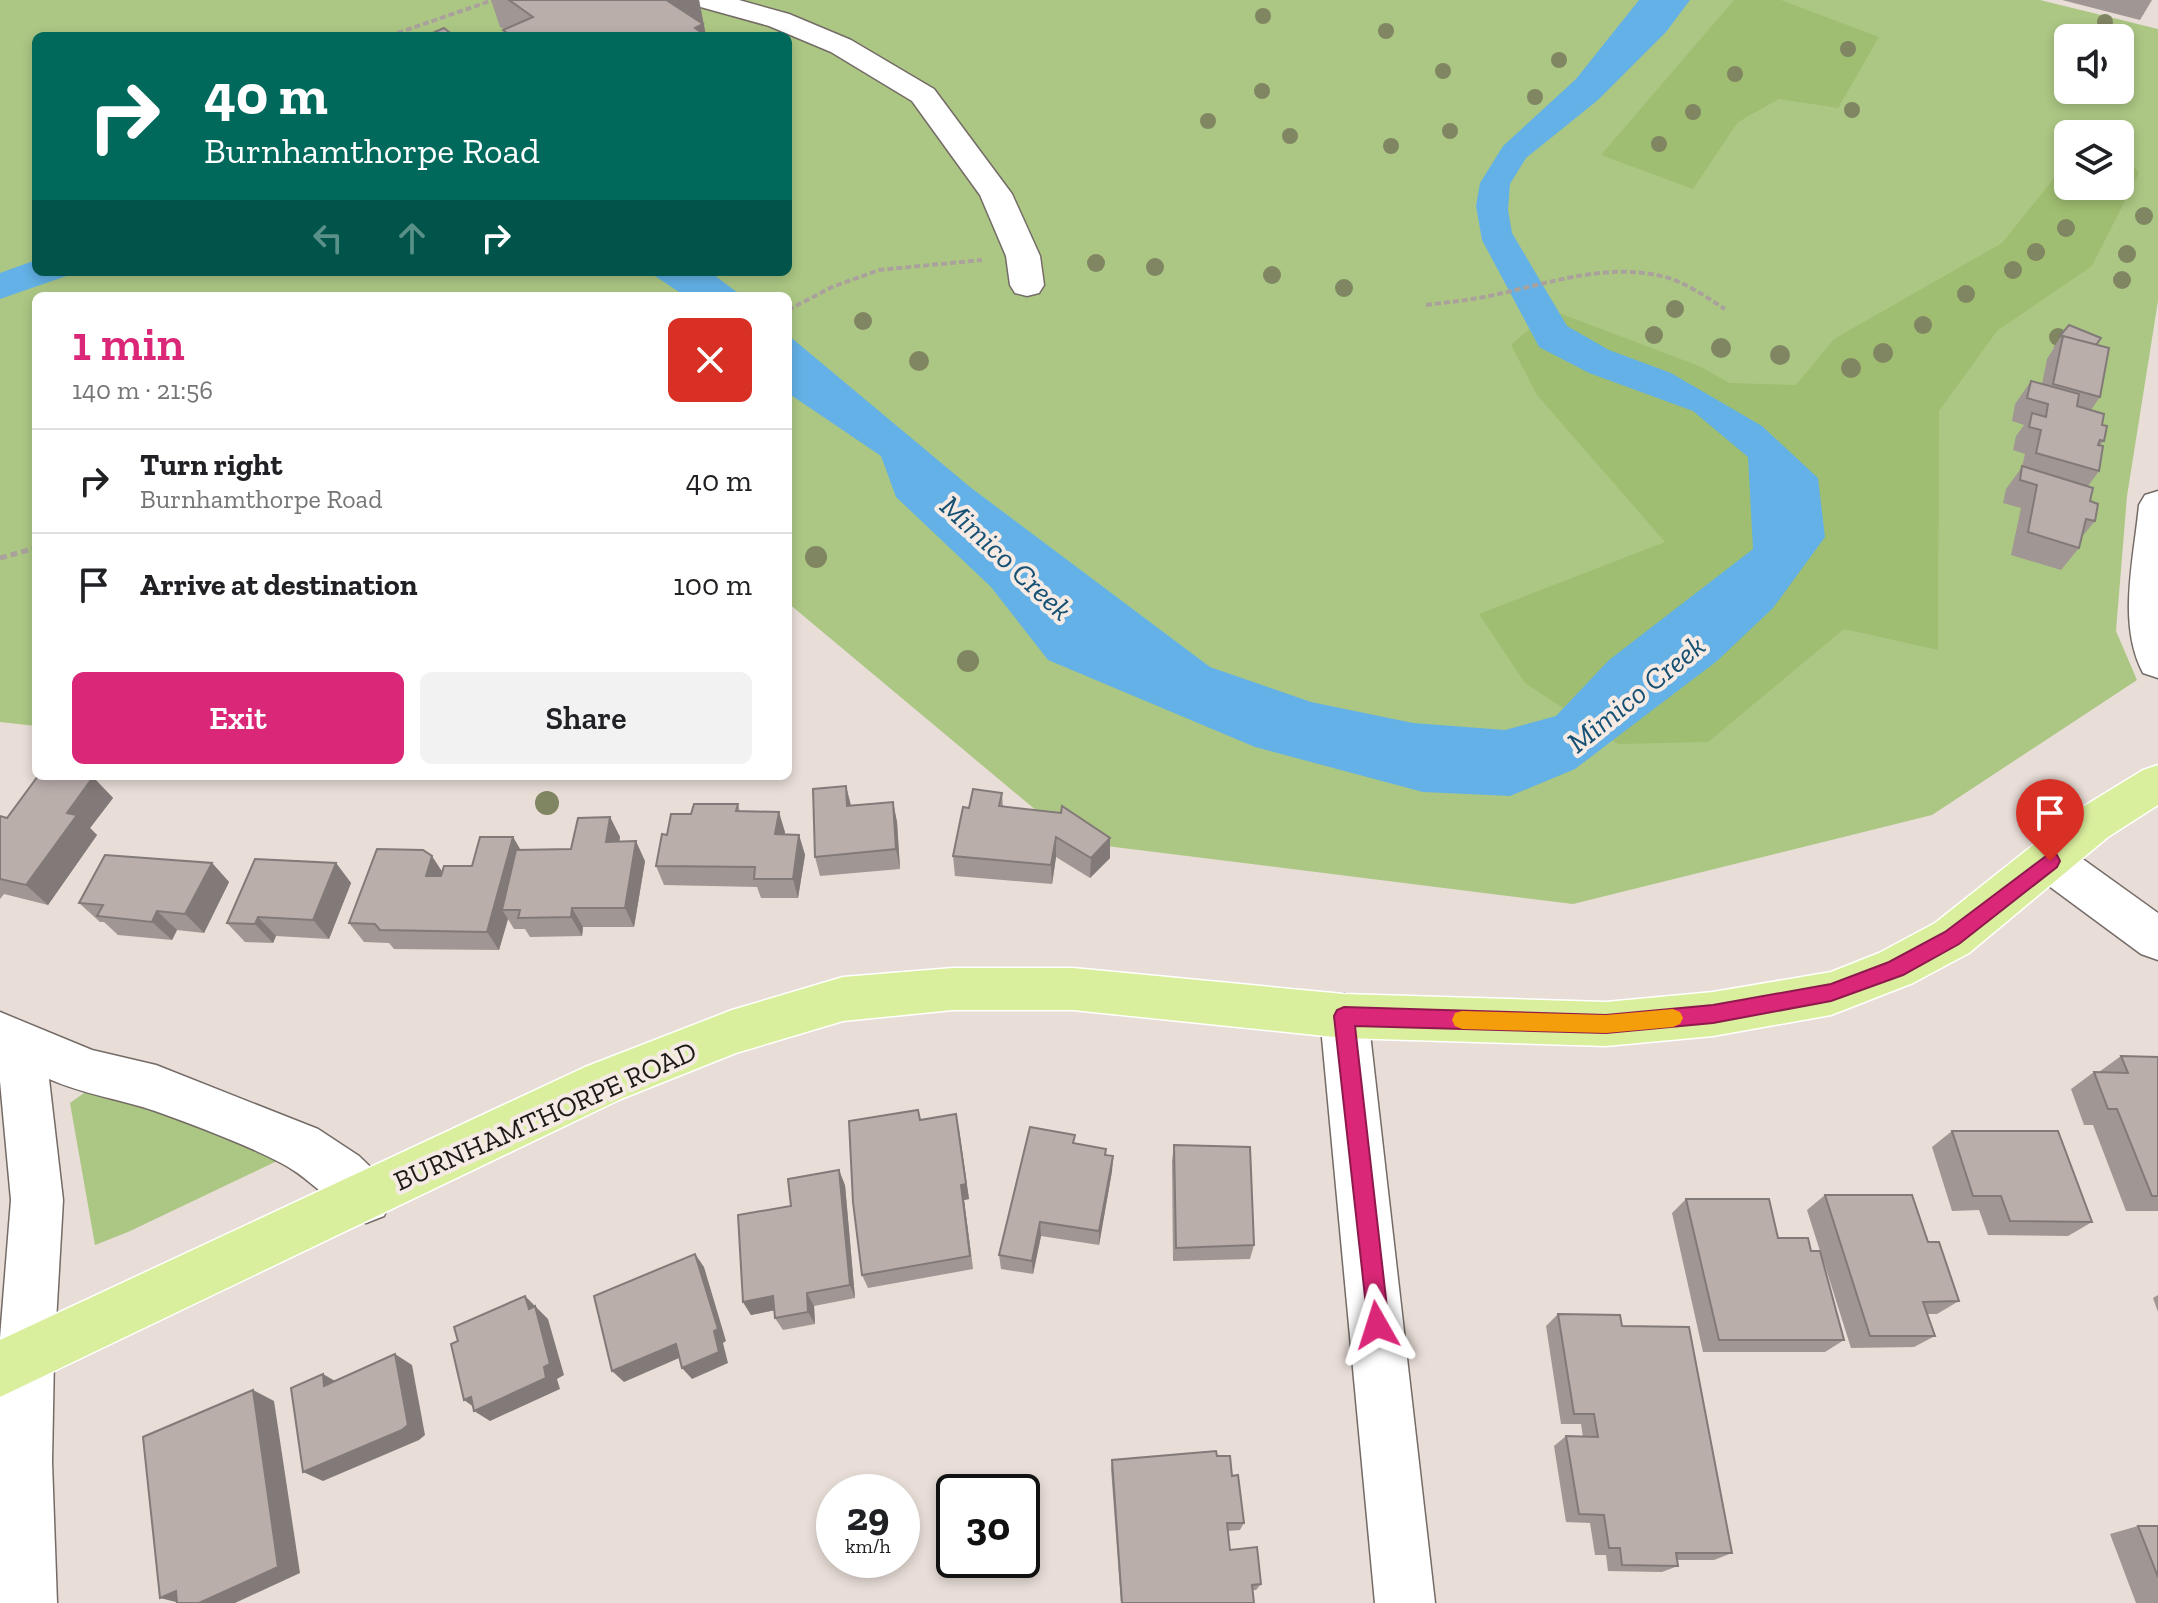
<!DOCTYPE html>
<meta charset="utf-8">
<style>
:root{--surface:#fff;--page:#f2f2f2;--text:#202124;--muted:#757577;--line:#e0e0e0;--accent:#db2777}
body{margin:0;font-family:"Zilla Slab",serif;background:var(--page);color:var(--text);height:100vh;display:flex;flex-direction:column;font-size:30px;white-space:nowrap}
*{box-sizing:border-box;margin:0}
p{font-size:26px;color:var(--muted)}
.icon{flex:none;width:44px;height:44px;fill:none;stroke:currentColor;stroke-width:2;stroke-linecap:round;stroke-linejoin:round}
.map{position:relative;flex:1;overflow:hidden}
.details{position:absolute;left:32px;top:292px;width:760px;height:488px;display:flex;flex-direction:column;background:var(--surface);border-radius:12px;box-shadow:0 4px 12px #0003}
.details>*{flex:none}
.banner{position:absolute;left:32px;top:32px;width:760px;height:244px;border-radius:12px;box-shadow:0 4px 12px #0003;background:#00695c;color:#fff;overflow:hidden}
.fabs{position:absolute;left:2054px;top:24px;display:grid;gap:16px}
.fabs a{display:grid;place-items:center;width:80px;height:80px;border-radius:12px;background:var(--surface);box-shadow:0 4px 12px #0003;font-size:40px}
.speed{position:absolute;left:816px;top:1474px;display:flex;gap:16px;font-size:40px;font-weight:700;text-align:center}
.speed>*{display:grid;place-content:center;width:104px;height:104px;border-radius:50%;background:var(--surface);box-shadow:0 4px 12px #0003;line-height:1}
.speed small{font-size:20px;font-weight:400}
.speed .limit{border:4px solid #111;border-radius:12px;background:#fff;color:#111}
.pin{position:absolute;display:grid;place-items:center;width:68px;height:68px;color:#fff;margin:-82px -34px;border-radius:50% 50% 50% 0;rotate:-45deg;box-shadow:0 0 8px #0007}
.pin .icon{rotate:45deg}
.me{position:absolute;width:88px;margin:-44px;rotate:354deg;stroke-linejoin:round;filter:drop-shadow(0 0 6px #0008)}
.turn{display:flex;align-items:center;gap:28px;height:168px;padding:0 40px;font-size:36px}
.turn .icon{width:104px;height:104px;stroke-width:2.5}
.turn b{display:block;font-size:56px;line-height:68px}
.lanes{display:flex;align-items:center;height:76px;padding:0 40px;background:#0003;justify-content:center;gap:40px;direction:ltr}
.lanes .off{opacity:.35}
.round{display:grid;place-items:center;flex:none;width:84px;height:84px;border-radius:12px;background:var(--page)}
.head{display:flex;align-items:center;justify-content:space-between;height:136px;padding:0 40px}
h1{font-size:48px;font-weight:600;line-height:60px;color:var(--accent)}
.action{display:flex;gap:16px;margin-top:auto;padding:16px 40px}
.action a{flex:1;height:92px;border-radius:12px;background:var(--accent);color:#fff;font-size:32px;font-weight:600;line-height:92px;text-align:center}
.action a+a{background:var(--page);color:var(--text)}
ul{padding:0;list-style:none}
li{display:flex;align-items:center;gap:24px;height:104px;padding:0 40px;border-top:2px solid var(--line)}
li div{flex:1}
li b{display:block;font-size:30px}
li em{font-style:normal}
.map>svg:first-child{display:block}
</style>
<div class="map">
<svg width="2158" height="1603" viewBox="0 0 2158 1603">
<rect width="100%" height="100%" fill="#e8ddd7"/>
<g fill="#acc784" fill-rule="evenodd">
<path d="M0,0H2040L2158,29V301L2127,496L2116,631L2137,680L1932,815L1573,904L1074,842L788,603V296H36V726L0,722ZM36,36H788V272H36ZM2068,38H2120V90H2068ZM2068,134H2120V186H2068Z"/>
<path d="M108,1076L300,1150L128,1232L95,1245L70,1103Z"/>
</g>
<g fill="#a0be71">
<path d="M1734,0H1781L1879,37L1838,108L1779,99L1738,122L1693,189L1601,155Z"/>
<path d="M2120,149L2139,173L2092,266L1997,331L1939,411L1938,650L1844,629L1708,742L1618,744L1525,683L1479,614L1665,542L1537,395L1511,345L1551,310L1699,366L1730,383L1796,385L1834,339L2002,243L2068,161V186H2120Z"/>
</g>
<g fill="#63b1e6">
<path d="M1639,0H1690L1666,32L1598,100L1526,158L1510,184L1508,210L1512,233L1567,326L1609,350L1671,373L1762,426L1818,478L1825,537L1773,608L1717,661L1575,769L1510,796L1423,792L1255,747L1048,660L991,587L896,497L881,456L788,393V335L970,487L1210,667L1311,702L1413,723L1505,730L1556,716L1609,660L1753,549L1748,457L1693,411L1589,373L1539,347L1482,240L1476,206L1480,183L1503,146L1576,79Z"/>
<path d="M36,260V272H78L0,299V273Z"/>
<path d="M649,272H710L742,296H685Z"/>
</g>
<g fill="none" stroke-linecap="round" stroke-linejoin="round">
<defs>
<g id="minor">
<path d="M693,0H739L789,14L851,40L934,89L1012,194L1040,256L1044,285L1039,293L1027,296L1015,293L1010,285L1006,256L980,195L912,101L831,52L769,26L697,6Z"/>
<path d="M2158,491V678L2143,673C2117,624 2134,558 2139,505L2145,495Z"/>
<path d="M2050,842L2066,847L2158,913V960L2141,954L2034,875L2027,861L2034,847Z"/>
<path d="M1344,994L1361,1000L1368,1016L1435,1603H1375L1320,1016L1327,1000Z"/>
<path d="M0,1012L92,1050L156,1065L318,1129L359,1156L384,1180L392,1198L384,1216L366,1223C334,1210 313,1179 281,1163C245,1144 194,1125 155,1111C120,1099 85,1095 49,1079L63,1200L54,1357L52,1462L57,1603H0V1338L11,1200L0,1081Z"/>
</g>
<path id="major" d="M2158,765V805L2108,837L1969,953L1913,983L1831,1015L1713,1036L1606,1046L1344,1038L1073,1010H953L843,1021L736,1053L621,1099L0,1397V1340L585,1067L732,1010L843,977L953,968H1073L1344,994L1606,1002L1713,992L1831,972L1879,953L1935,923L2076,811L2143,770Z"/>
</defs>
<use href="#minor" stroke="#746b66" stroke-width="3"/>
<use href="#major" stroke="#fff" stroke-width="3"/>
<g stroke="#aaa19c" stroke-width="4" stroke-dasharray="6 3" stroke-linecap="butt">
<path d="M389,36L493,0"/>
<path d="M1426,305C1449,302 1471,300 1494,295C1550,283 1608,262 1665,277C1687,283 1706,297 1725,309"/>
<path d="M788,310L832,287L879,270L982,260"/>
</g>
<path stroke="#aaa19c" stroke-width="5" stroke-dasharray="7 4" stroke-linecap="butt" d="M0,558L36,548"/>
<use href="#minor" fill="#fff" fill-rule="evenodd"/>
<use href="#major" fill="#daef9e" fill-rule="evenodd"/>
</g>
<g fill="#808562">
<circle cx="1263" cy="16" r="8"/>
<circle cx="2105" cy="22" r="8"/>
<circle cx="1386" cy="31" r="8"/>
<circle cx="1848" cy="49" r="8"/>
<circle cx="1559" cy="60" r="8"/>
<circle cx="1443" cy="71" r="8"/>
<circle cx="1735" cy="74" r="8"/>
<circle cx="1262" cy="91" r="8"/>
<circle cx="1535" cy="97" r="8"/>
<circle cx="1852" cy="110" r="8"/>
<circle cx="1693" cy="112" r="8"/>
<circle cx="1208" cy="121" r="8"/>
<circle cx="1450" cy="131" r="8"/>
<circle cx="1290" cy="136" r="8"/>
<circle cx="1659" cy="144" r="8"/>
<circle cx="1391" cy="146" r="8"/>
<circle cx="2144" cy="216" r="9"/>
<circle cx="2066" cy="228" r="9"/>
<circle cx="2036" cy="252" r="9"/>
<circle cx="2127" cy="254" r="9"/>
<circle cx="1096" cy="263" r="9"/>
<circle cx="1155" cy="267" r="9"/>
<circle cx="2013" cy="270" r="9"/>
<circle cx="1272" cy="275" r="9"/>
<circle cx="2122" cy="280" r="9"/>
<circle cx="1344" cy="288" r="9"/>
<circle cx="1966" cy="294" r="9"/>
<circle cx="1675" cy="309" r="9"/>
<circle cx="863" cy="321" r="9"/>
<circle cx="1923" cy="325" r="9"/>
<circle cx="1654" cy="335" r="9"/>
<circle cx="2058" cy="337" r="9"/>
<circle cx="1721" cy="348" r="10"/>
<circle cx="1883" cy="353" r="10"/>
<circle cx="1780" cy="355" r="10"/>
<circle cx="919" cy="361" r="10"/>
<circle cx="1851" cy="368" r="10"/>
<circle cx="816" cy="557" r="11"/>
<circle cx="968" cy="661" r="11"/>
<circle cx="547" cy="803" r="12"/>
</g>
<g fill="#a09693">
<path d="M491,0H699L706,36H505L504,29L500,27Z"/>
<path d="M2062,0H2152L2140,20Z"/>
<path d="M2069,325L2096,345L2100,397L2091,410L2102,425L2104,441L2100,445L2099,471L2088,486L2095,521L2081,538L2079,548L2061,570L2011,555L2021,508L2003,503L2006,489L2022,467L2025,454L2013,450L2016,436L2024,425L2012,421L2015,404L2031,381L2042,384L2047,359L2054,348H2053Z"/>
<path d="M93,777L113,798L90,828L97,835L48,905L4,894L0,899V816L7,818Z"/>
<path d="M846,786L851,805L893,802L897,822L900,869L820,876L815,857Z"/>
<path d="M1002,793L1003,807L1110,838V858L1090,878L1056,857L1052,884L955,876L953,856L969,808Z"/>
<path d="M738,804L740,812L785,832L784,834L799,835L805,855L798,898H761L757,887L664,885L656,866L667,835L691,814Z"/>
<path d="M610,817L620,837L619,842L645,861L634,927H583L582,936L530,937L525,929H514L508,919L499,950L394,949L389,943L364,942L349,923L442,872L472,866L513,837L521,850L571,849Z"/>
<path d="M212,863L229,882L204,933L177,930L172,940L118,935L104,922H100L79,903Z"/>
<path d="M336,863L351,883L329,939L276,936L273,943L245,942L227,923Z"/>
<path d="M2121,1056L2158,1057V1211H2126L2093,1125H2084L2071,1089L2094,1072H2099Z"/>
<path d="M918,1110L920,1119L959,1130L969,1199L964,1200L973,1269L868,1288L862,1275Z"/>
<path d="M1952,1131L2092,1222L2068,1236L1988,1235L1979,1210L1952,1211L1932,1147Z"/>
<path d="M1075,1144L1106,1149V1155L1113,1156L1112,1171L1099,1245L1041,1236L1033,1274L1001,1269L999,1255Z"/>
<path d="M1174,1145L1254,1245L1250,1259L1173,1261L1172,1161Z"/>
<path d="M845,1185L855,1298L814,1306L815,1324L783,1330L775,1318V1310L751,1315L743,1302L791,1206Z"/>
<path d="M1825,1195L1959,1301L1937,1314H1927L1935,1336L1914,1347L1851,1348L1821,1253L1844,1340L1825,1352H1703L1672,1213L1686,1199L1811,1251H1820L1807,1210Z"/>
<path d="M2158,1295V1312L2153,1298Z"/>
<path d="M1558,1314L1622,1326L1732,1553L1714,1560H1677L1678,1566L1662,1572L1608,1571L1606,1555H1595L1590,1523L1566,1522L1554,1446L1566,1436L1583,1437L1581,1424H1561L1546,1326Z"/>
<path d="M1217,1456L1232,1476L1244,1523L1240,1530L1228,1531L1230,1550L1261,1584L1256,1590H1253L1254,1603H1121L1111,1469L1112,1460Z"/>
<path d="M2138,1526H2158V1603H2136L2110,1534Z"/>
</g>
<g fill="#827a78">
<path d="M671,0H699L706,36H676L668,1Z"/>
<path d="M93,777L113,798L90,828L97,835L48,905L26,885L67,813Z"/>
<path d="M846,786L851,807L847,806Z"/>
<path d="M893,802L897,822L900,869L896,849Z"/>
<path d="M779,812L785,832L781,854L775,834Z"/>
<path d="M610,817L620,837L615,862L606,842Z"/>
<path d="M799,835L805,855L798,898L793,879Z"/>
<path d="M513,837L524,857L502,910L508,919L499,950L487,932Z"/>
<path d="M1056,837V857L1052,884L1051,865Z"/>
<path d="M1110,838V858L1090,878L1091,858Z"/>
<path d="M636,841L645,861L634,927L625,908Z"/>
<path d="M432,856L445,876H426Z"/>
<path d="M212,863L229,882L204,933L185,914Z"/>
<path d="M336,863L351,883L329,939L313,920Z"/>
<path d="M572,908L583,927L582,936L571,917Z"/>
<path d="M157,911L177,930L172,940L152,922Z"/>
<path d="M258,917L276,936L273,943L255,924Z"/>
<path d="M959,1130L969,1199L964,1200L973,1269L961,1185Z"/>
<path d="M1113,1156L1112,1171L1099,1245V1231Z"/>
<path d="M839,1170L845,1185L855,1298L850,1285Z"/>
<path d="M1040,1222L1041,1236L1033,1274L1032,1261Z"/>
<path d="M695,1254L704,1267L726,1341L723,1343L728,1363L692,1379L682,1368Z"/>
<path d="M807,1293L814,1306L815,1324L808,1312Z"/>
<path d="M525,1296L548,1319L564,1375L557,1379L560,1389L490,1421L474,1411L478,1410L464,1400L529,1309Z"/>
<path d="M773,1296L781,1309L751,1315L743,1302Z"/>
<path d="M676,1344L686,1355L624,1382L612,1371Z"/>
<path d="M395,1354L412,1365L425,1435L419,1440L323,1481L303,1472Z"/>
<path d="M323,1374L342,1385L324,1386Z"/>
<path d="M253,1390L274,1401L300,1573L235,1603H199Z"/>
<path d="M176,1591L180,1603L160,1598Z"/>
</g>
<g fill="#baaeab" stroke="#827a78" stroke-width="2">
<path d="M509,0H671L668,1L703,24L695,28L706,36H511L503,30L533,17Z"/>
<path d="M444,28L454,36H426Z"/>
<path d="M2069,325L2101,338L2096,345L2060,336Z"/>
<path d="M2063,336L2109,348L2100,397L2053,384Z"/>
<path d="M2031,381L2079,394L2077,406L2104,414L2102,425L2107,426L2104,441L2100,440L2098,445L2103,446L2099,471L2036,453L2041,430L2029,427L2032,413L2046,417L2048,404L2027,398Z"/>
<path d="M2022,466L2093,488L2090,501L2098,504L2095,521L2086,519L2079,548L2028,532L2037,485L2020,480Z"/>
<path d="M38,776H87L93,777L67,813L77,815L26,885L0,879V816L7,818Z"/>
<path d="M846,786L847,806L893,802L896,849L815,857L813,789Z"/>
<path d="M973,789L1002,793L999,806L1061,813L1062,806L1110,838L1091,858L1056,837L1051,865L953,856L963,807L969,808Z"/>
<path d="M694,804H738L736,811L779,812L775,834L799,835L793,879H754L755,867L656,866L662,834L667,835L671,814H691Z"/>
<path d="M610,817L606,842L636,841L625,908H572L571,917L518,918L520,910H502L516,850L571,849L578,818Z"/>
<path d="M480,837H513L487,932L380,930L375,924L349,923L377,849L423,850L432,856L426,876H441L444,866H472Z"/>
<path d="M105,855L212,863L185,914L157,911L152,922L97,916L103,905L79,903Z"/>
<path d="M255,859L336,863L313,920L258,917L255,924L227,923Z"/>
<path d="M2121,1056L2158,1057V1196H2152L2117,1109H2108L2094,1072L2128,1073Z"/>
<path d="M918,1110L920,1120L956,1114L966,1184L961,1185L970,1256L862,1275L853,1202L849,1121Z"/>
<path d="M1030,1127L1075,1135L1073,1143L1106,1149L1105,1155L1113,1156L1099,1231L1040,1222L1032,1261L999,1255Z"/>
<path d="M1952,1131H2058L2092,1222L2010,1221L2001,1196H1973Z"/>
<path d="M1174,1145L1250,1147L1254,1245L1176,1248Z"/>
<path d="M839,1170L850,1285L807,1293L808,1312L775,1318L773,1296L743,1302L738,1215L791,1206L788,1179Z"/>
<path d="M1825,1195H1912L1928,1242H1939L1959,1301L1923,1302L1935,1336H1870Z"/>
<path d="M1686,1199H1769L1778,1238H1808L1811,1251H1820L1844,1340H1719Z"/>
<path d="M695,1254L718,1329L714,1331L719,1352L682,1368L676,1344L612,1371L594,1296Z"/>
<path d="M525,1296L529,1309L535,1306L550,1364L544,1367L546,1378L474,1411L471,1397L464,1400L451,1344L458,1341L454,1327Z"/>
<path d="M1558,1314L1620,1315L1622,1326L1689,1327L1732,1553H1676L1678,1566L1622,1565L1620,1548H1609L1604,1515L1579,1514L1566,1436L1598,1437L1594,1414H1574Z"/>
<path d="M395,1354L408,1425L402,1430L303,1472L291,1388L323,1374L324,1386Z"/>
<path d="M253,1390L278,1567L199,1603H177L176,1591L160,1598L143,1437Z"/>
<path d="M1216,1451L1217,1456H1230L1232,1476L1238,1475L1244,1523H1227L1230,1550L1257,1547L1261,1584L1252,1585L1254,1603H1122L1112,1460Z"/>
<path d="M2138,1526H2158V1577Z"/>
</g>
<path fill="#db2777" stroke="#8e194d" stroke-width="2" d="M2050,853L2057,855L2060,861L2057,867L1959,944L1903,975L1831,1001L1713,1023L1606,1033L1355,1026L1389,1325L1385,1333L1377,1336L1369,1333L1334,1016L1337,1010L1344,1007L1606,1015L1713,1005L1831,984L1889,962L1945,932Z"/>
<path fill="#f59e0b" d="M1673,1009L1680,1012L1683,1018L1680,1024L1673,1027L1606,1033L1462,1029L1455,1026L1452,1020L1455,1013L1462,1011L1606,1015Z"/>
<g text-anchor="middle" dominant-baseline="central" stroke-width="8" stroke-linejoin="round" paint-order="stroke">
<g font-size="28" fill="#1e1a18" stroke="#f5eae4">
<text transform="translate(545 1116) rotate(-24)">BURNHAMTHORPE ROAD</text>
</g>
<g font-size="30" font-style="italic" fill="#165174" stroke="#f5eae4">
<text transform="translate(1006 558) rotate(43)">Mimico Creek</text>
<text transform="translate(1636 694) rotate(-39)">Mimico Creek</text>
</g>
</g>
</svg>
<div class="fabs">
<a><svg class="icon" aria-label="sound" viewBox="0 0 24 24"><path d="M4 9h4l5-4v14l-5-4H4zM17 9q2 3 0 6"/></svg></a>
<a><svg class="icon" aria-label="layers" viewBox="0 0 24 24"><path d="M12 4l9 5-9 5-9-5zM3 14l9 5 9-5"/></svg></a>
</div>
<div class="speed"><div>29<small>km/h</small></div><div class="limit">30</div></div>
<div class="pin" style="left:2050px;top:861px;background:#d93025"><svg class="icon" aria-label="arrive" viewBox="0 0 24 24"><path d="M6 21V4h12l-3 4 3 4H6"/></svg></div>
<svg class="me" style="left:1377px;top:1325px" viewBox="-20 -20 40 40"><path d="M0-17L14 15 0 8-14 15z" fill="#db2777" stroke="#fff" stroke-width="4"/></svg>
<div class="banner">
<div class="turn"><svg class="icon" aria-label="right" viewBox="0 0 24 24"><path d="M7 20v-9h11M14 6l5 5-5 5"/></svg><div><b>40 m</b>Burnhamthorpe Road</div></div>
<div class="lanes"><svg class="icon off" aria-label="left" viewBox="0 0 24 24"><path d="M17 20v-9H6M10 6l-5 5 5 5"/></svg><svg class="icon off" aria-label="ahead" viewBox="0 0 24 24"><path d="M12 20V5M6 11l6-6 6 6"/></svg><svg class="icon" aria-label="right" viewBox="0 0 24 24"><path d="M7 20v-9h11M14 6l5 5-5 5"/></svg></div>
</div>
<section class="details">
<div class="head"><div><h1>1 min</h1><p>140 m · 21:56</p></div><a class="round" style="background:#d93025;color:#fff"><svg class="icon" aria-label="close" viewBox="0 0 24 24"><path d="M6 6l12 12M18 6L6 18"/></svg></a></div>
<ul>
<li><svg class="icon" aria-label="right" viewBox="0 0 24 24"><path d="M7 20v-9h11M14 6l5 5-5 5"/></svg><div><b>Turn right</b><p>Burnhamthorpe Road</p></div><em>40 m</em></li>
<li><svg class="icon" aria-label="arrive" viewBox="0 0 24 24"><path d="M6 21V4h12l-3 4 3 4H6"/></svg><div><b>Arrive at destination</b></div><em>100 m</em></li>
</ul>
<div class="action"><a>Exit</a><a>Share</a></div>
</section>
</div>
